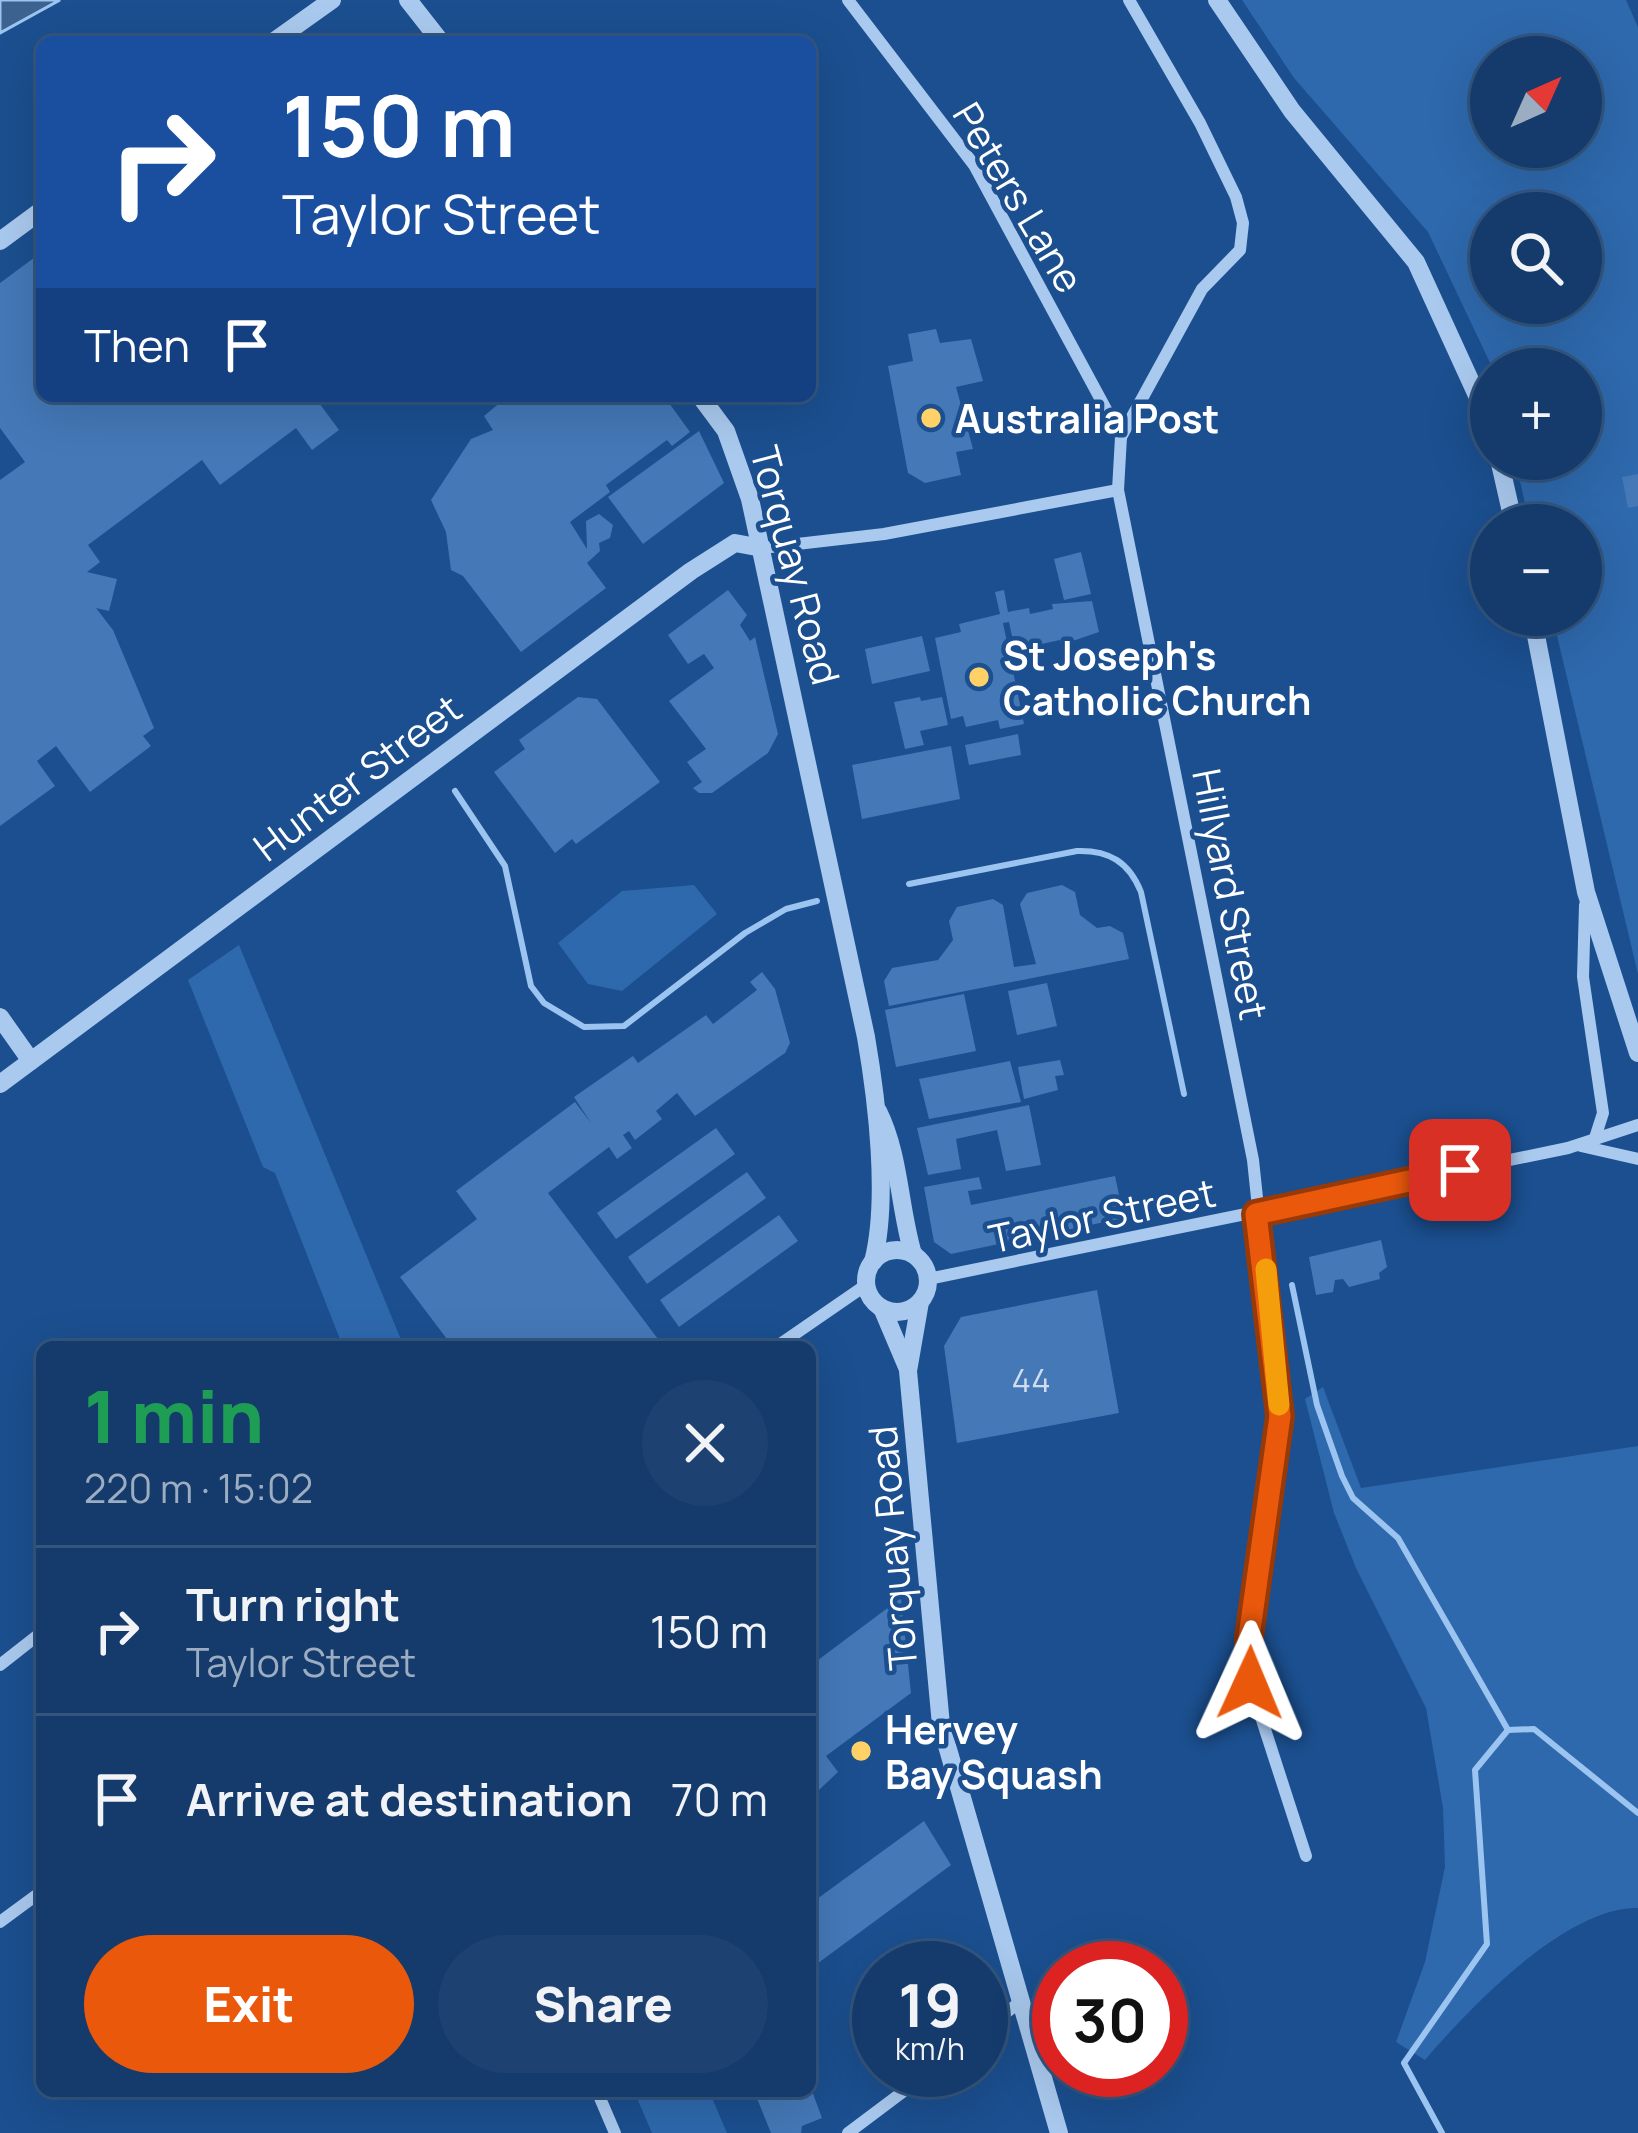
<!DOCTYPE html>
<meta charset="utf-8">
<style>
:root{--surface:#143b6b;--page:#1d4271;--text:#f1f3f6;--muted:#9dadc1;--line:#33557e;--accent:#ea580c}
body{margin:0;font-family:Manrope,sans-serif;background:var(--page);color:var(--text);height:100vh;display:flex;flex-direction:column;font-size:45px;white-space:nowrap}
*{box-sizing:border-box;margin:0}
p{font-size:39px;color:var(--muted)}
.icon{flex:none;width:66px;height:66px;fill:none;stroke:currentColor;stroke-width:2;stroke-linecap:round;stroke-linejoin:round}
.map{position:relative;flex:1;overflow:hidden}
.side{position:absolute;left:36px;top:1341px;width:780px;height:756px;display:flex;flex-direction:column;background:var(--surface);border-radius:18px;box-shadow:0 12px 48px #0002,0 0 0 3px var(--line)}
.side>*{flex:none}
.guide{position:absolute;left:36px;top:36px;width:780px;height:366px;border-radius:18px;box-shadow:0 12px 48px #0002,0 0 0 3px var(--line);background:#1a4fa0;color:#fff;overflow:hidden}
.needle{width:78px;rotate:45deg}
.controls{position:absolute;left:1470px;top:36px;display:grid;gap:24px}
.controls a{display:grid;place-items:center;width:132px;height:132px;border-radius:50%;background:var(--surface);box-shadow:0 12px 48px #0002,0 0 0 3px var(--line);font-size:60px}
.speed{position:absolute;left:852px;top:1941px;display:flex;gap:24px;font-size:60px;font-weight:700;text-align:center}
.speed>*{display:grid;place-content:center;width:156px;height:156px;border-radius:50%;background:var(--surface);box-shadow:0 12px 48px #0002,0 0 0 3px var(--line);line-height:1}
.speed small{font-size:30px;font-weight:400}
.speed .limit{border:18px solid #d22;background:#fff;color:#111}
.pin{position:absolute;display:grid;place-items:center;width:102px;height:102px;color:#fff;margin:-51px;border-radius:24px;box-shadow:0 6px 18px #0006}
.me{position:absolute;width:132px;margin:-66px;rotate:1deg;stroke-linejoin:round;filter:drop-shadow(0 0 9px #0008)}
.turn{display:flex;align-items:center;gap:42px;height:252px;padding:0 48px;font-size:54px}
.turn .icon{width:156px;height:156px;stroke-width:2.5}
.turn b{display:block;font-size:84px;line-height:102px}
.then{display:flex;align-items:center;height:114px;padding:0 48px;background:#0003;gap:24px;font-size:45px}
.round{display:grid;place-items:center;flex:none;width:126px;height:126px;border-radius:63px;background:var(--page)}
.headline{display:flex;align-items:center;justify-content:space-between;height:204px;padding:0 48px}
h1{font-size:72px;font-weight:800;line-height:90px;color:#1e9e55}
.action{display:flex;gap:24px;margin-top:auto;padding:24px 48px}
.action a{flex:1;height:138px;border-radius:72px;background:var(--accent);color:#fff;font-size:48px;font-weight:800;line-height:138px;text-align:center}
.action a+a{background:var(--page);color:var(--text)}
ul{padding:0;list-style:none}
li{display:flex;align-items:center;gap:36px;height:168px;padding:0 48px;border-top:3px solid var(--line)}
li div{flex:1}
li b{display:block;font-size:45px}
li em{font-style:normal}
.map>svg:first-child{display:block}
</style>
<div class="map">
<svg width="1638" height="2133" viewBox="0 0 1638 2133">
<rect width="100%" height="100%" fill="#1b4f8f"/>
<g fill="#2e69ad" fill-rule="evenodd">
<path d="M1242,0H1626L1638,27V974L1552,615H1581V525H1530L1515,459H1581V369H1493L1428,232L1294,78ZM1491,57H1581V147H1491ZM1491,213H1581V303H1491Z"/>
<path d="M694,885L717,914L622,991L588,984L558,943L622,891Z"/>
<path d="M239,945L404,1347H343L275,1173L263,1167L188,980Z"/>
<path d="M1323,1387L1361,1488L1638,1446V1908C1566,1907 1471,2006 1425,2060L1396,2042L1425,1962L1445,1867L1443,1808L1426,1708L1356,1568L1334,1513L1305,1399Z"/>
<path d="M634,2091H709L727,2133H652Z"/>
</g>
<path fill="#3c6290" stroke="#9cc4f0" stroke-width="3" d="M0,0H60L0,33Z"/>
<g fill="none" stroke-linecap="round" stroke-linejoin="round">
<g stroke="#9cc4f0" stroke-width="6">
<path d="M455,791L505,866L531,986L544,1003L584,1027L624,1026L745,933L786,909L817,901"/>
<path d="M909,884L1077,851C1109,850 1129,862 1141,892L1184,1094"/>
<path d="M1292,1285L1317,1405L1342,1476L1353,1498L1398,1538L1508,1730"/>
<path d="M1442,2133L1404,2063L1487,1944L1475,1770L1508,1730L1534,1729L1638,1813"/>
</g>
</g>
<g fill="#4478b7">
<path d="M42,252V396H314L339,430L312,450L296,428L220,485L202,460L88,545L100,562L87,572L117,579L109,611L96,608L113,630L154,728L143,736L151,746L90,792L56,746L37,761L55,786L0,826V480L25,462L0,428V283Z"/>
<path d="M936,329L940,343L971,339L983,381L956,387L973,449L956,452L961,475L925,483L908,473L888,366L913,361L908,334Z"/>
<path d="M508,396H664L690,432L672,446L667,440L606,485L610,492L570,522L587,549L586,521L599,514L613,525L610,538L599,543L600,551L587,563L606,588L521,652L463,576L451,570L446,532L431,500L471,439L493,430L484,416Z"/>
<path d="M699,431L724,483L643,544L608,497Z"/>
<path d="M1638,474V506L1628,508L1622,477Z"/>
<path d="M1081,552L1091,594L1064,600L1054,559Z"/>
<path d="M728,590L747,615L740,625L750,641L755,637L778,734L768,753L712,793H699L693,788L702,782L687,762L706,749L669,701L714,668L704,654L688,664L668,635Z"/>
<path d="M1004,590L1008,612L1029,608L1030,614L1053,609L1052,604L1092,601L1099,632L1061,645L1060,640L1037,645L1038,651L1016,655L1009,622L1003,623L1024,724L1000,729L998,720L966,727L963,716L951,719L935,638L961,632L959,624L1000,614L995,592Z"/>
<path d="M922,636L930,671L872,684L865,649Z"/>
<path d="M578,697L597,699L660,782L576,844L572,839L555,853L494,772L525,749L519,740Z"/>
<path d="M920,697L921,701L942,697L948,725L920,731L924,745L905,749L894,702Z"/>
<path d="M1018,734L1021,755L969,765L965,745Z"/>
<path d="M951,746L960,799L862,819L852,765Z"/>
<path d="M1062,885L1075,892L1080,915L1097,928L1110,926L1123,933L1129,959L889,1006L884,981L892,968L938,960L953,940L949,921L957,907L993,899L1003,905L1014,967L1036,964L1020,904L1027,893Z"/>
<path d="M762,972L775,989L790,1043L785,1053L695,1116L677,1093L656,1111L662,1119L635,1140L629,1131L623,1135L632,1148L617,1159L609,1147L548,1193L664,1347H453L400,1277L477,1219L456,1191L575,1102L591,1123L574,1097L633,1056L638,1063L706,1015L713,1024L757,990L750,982Z"/>
<path d="M1047,983L1057,1026L1017,1035L1008,991Z"/>
<path d="M964,994L976,1051L896,1067L885,1010Z"/>
<path d="M1060,1060L1064,1075L1055,1076L1058,1090L1024,1099L1018,1067Z"/>
<path d="M1010,1061L1021,1102L929,1119L919,1079Z"/>
<path d="M1029,1105L1041,1165L1006,1171L997,1130L956,1139L961,1169L928,1175L917,1128Z"/>
<path d="M716,1128L735,1154L616,1239L597,1213Z"/>
<path d="M747,1172L766,1198L647,1284L628,1257Z"/>
<path d="M1115,1176L1124,1218L951,1254L934,1242L924,1187L979,1177L982,1189L968,1191L971,1205Z"/>
<path d="M779,1215L798,1241L679,1327L660,1300Z"/>
<path d="M1381,1240L1387,1267L1379,1273L1380,1279L1349,1287L1343,1279L1335,1280L1333,1292L1316,1295L1309,1257Z"/>
<path d="M1097,1290L1119,1413L957,1443L944,1346L961,1317Z"/>
<path d="M901,1598L911,1693L826,1756L838,1772L819,1790H810V1666Z"/>
<path d="M924,1821L951,1865L810,1969V1904Z"/>
<path d="M754,2091H812L822,2118L802,2126L801,2133H771Z"/>
</g>
<g fill="none" stroke-linecap="round" stroke-linejoin="round">
<g stroke="#a9c9ee" stroke-width="12">
<path d="M848,0L974,165L1121,437"/>
<path d="M1129,0L1200,123L1236,197L1243,223L1240,250L1202,289L1121,437L1118,490L1253,1160L1280,1416L1249,1637L1250,1683L1306,1856"/>
<path d="M762,548L884,534L1118,490"/>
<path d="M1585,905L1583,977L1603,1113L1594,1141"/>
<path d="M1581,1146L1638,1159"/>
<path d="M928,1279L1568,1148L1638,1125"/>
<path d="M776,1347L866,1285"/>
<path d="M0,1665L42,1632"/>
<path d="M0,1922L42,1891"/>
<path d="M981,2032L1020,2002"/>
<path d="M597,2091L615,2133"/>
<path d="M848,2133L932,2070"/>
</g>
<g stroke="#a9c9ee" stroke-width="18">
<path d="M408,0L441,42"/>
<path d="M1217,0L1292,111L1416,262L1491,426"/>
<path d="M273,42L332,0"/>
<path d="M0,241L42,210"/>
<path d="M700,396L726,431L750,499L866,1037C877,1101 889,1200 873,1262"/>
<path d="M1499,459L1514,525"/>
<path d="M1532,615L1586,892L1638,1053"/>
<path d="M0,1017L31,1061"/>
<path d="M0,1084L691,571L735,543L762,548"/>
<path d="M878,1111C900,1155 899,1207 913,1254"/>
<circle cx="897" cy="1281" r="31"/>
<path d="M920,1302L908,1371L941,1725L1059,2133"/>
<path d="M882,1308L907,1367"/>
</g>
</g>
<g fill="none" stroke-linecap="round" stroke-linejoin="round">
<defs>
<path id="route" d="M1250,1683L1249,1637L1280,1416L1256,1214L1460,1170"/>
</defs>
<use href="#route" stroke="#983908" stroke-width="30"/>
<use href="#route" stroke="#ea580c" stroke-width="21"/>
<path stroke="#f59e0b" stroke-width="21" d="M1266,1269L1279,1405"/>
</g>
<g fill="#ffd166" stroke="#1b4f8f" stroke-width="4.5">
<circle cx="931" cy="418" r="12"/>
<circle cx="979" cy="677" r="12"/>
<circle cx="861" cy="1751" r="12"/>
</g>
<g text-anchor="middle" dominant-baseline="central" stroke-width="9" stroke-linejoin="round" paint-order="stroke">
<g font-size="33" fill="#d0dded">
<text x="1031" y="1379">44</text>
</g>
<g font-size="39" fill="#fff" stroke="#1b4f8f">
<text transform="translate(1019 197) rotate(59)">Peters Lane</text>
<text transform="translate(796 565) rotate(75)">Torquay Road</text>
<text transform="translate(357 777) rotate(-37)">Hunter Street</text>
<text transform="translate(1231 894) rotate(79)">Hillyard Street</text>
<text transform="translate(1102 1215) rotate(-12)">Taylor Street</text>
<text transform="translate(892 1548) rotate(-95)">Torquay Road</text>
</g>
<g font-size="39" font-weight="bold" fill="#fff" stroke="#1b4f8f" text-anchor="start">
<text x="955" y="418">Australia Post</text>
<text x="1003" y="655">St Joseph's<tspan x="1003" dy="45">Catholic Church</tspan></text>
<text x="885" y="1729">Hervey<tspan x="885" dy="45">Bay Squash</tspan></text>
</g>
</g>
</svg>
<div class="controls">
<a><svg class="needle" viewBox="-14 -14 28 28"><path d="M0-13l5 13h-10z" fill="#e53935"/><path d="M0 13l5-13h-10z" fill="#9dadc1"/></svg></a>
<a><svg class="icon" aria-label="search" viewBox="0 0 24 24"><circle cx="10" cy="10" r="6"/><path d="M15 15l6 6"/></svg></a>
<a>+</a>
<a>−</a>
</div>
<div class="speed"><div>19<small>km/h</small></div><div class="limit">30</div></div>
<div class="pin" style="left:1460px;top:1170px;background:#d93025"><svg class="icon" aria-label="arrive" viewBox="0 0 24 24"><path d="M6 21V4h12l-3 4 3 4H6"/></svg></div>
<svg class="me" style="left:1250px;top:1683px" viewBox="-20 -20 40 40"><path d="M0-17L14 15 0 8-14 15z" fill="#ea580c" stroke="#fff" stroke-width="4"/></svg>
<div class="guide">
<div class="turn"><svg class="icon" aria-label="right" viewBox="0 0 24 24"><path d="M7 20v-9h11M14 6l5 5-5 5"/></svg><div><b>150 m</b>Taylor Street</div></div>
<div class="then">Then<svg class="icon" aria-label="arrive" viewBox="0 0 24 24"><path d="M6 21V4h12l-3 4 3 4H6"/></svg></div>
</div>
<section class="side">
<div class="headline"><div><h1>1 min</h1><p>220 m · 15:02</p></div><a class="round"><svg class="icon" aria-label="close" viewBox="0 0 24 24"><path d="M6 6l12 12M18 6L6 18"/></svg></a></div>
<ul>
<li><svg class="icon" aria-label="right" viewBox="0 0 24 24"><path d="M7 20v-9h11M14 6l5 5-5 5"/></svg><div><b>Turn right</b><p>Taylor Street</p></div><em>150 m</em></li>
<li><svg class="icon" aria-label="arrive" viewBox="0 0 24 24"><path d="M6 21V4h12l-3 4 3 4H6"/></svg><div><b>Arrive at destination</b></div><em>70 m</em></li>
</ul>
<div class="action"><a>Exit</a><a>Share</a></div>
</section>
</div>
